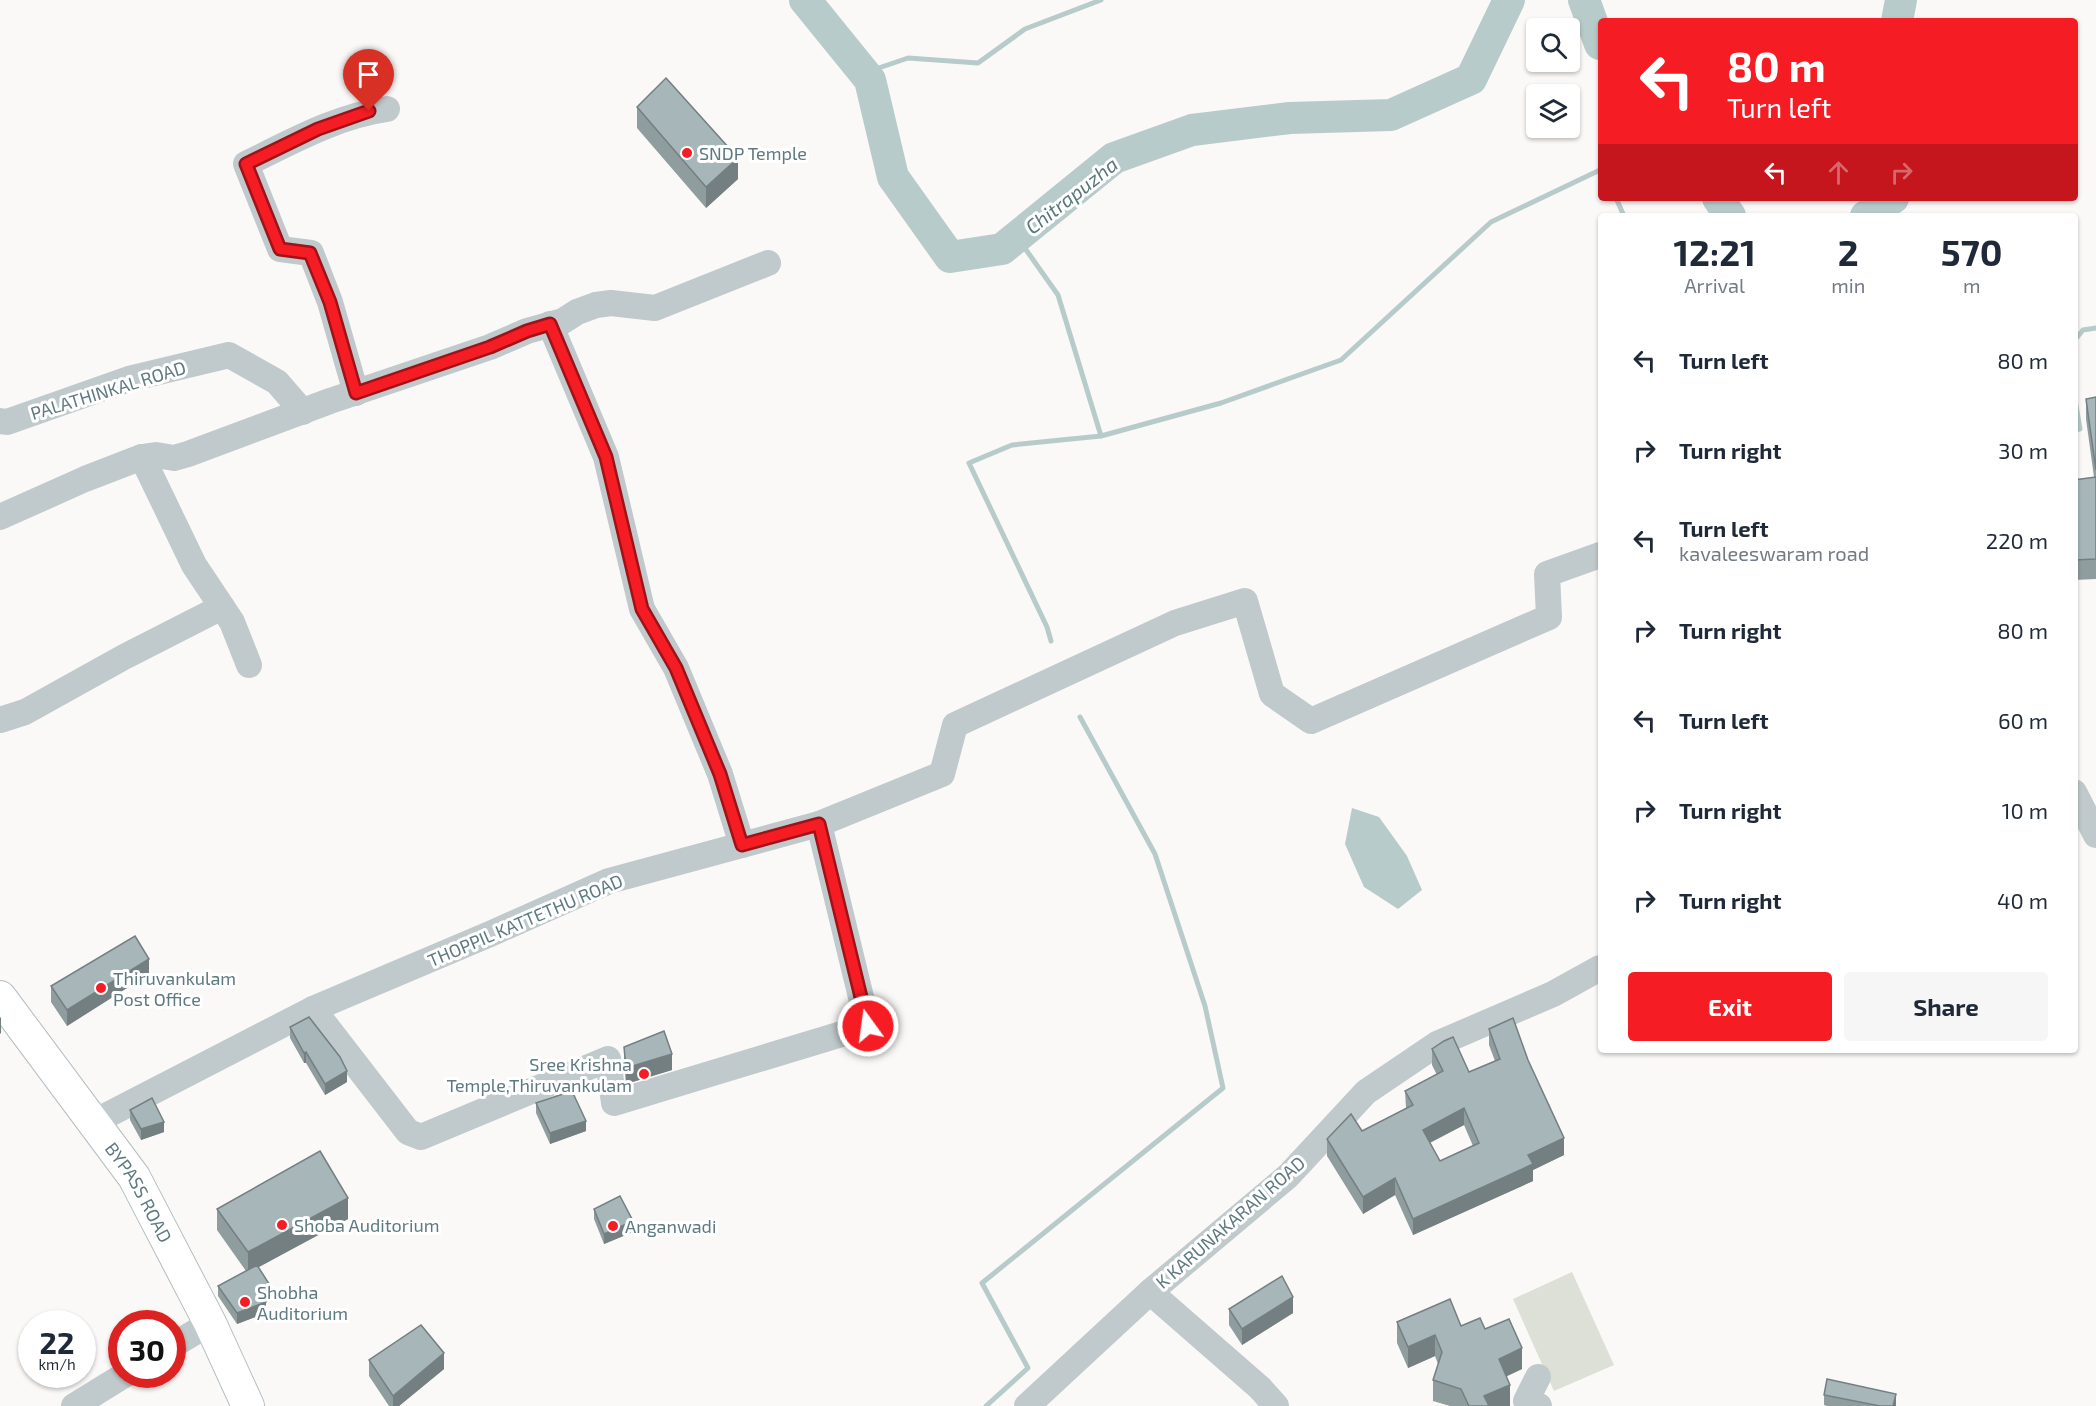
<!DOCTYPE html>
<style>
:root{--surface:#fff;--page:#f6f6f7;--text:#1f2937;--muted:#747a83;--accent:#f51c23}
body{margin:0;font-family:"Exo 2",sans-serif;background:var(--page);color:var(--text);height:100vh;display:flex;flex-direction:column;font-size:22px;white-space:nowrap}
*{box-sizing:border-box;margin:0}
p{font-size:20px;color:var(--muted)}
.icon{flex:none;width:33px;height:33px;fill:none;stroke:currentColor;stroke-width:2;stroke-linecap:round;stroke-linejoin:round}
.map{position:relative;flex:1;overflow:hidden}
.panel{position:absolute;left:1598px;top:213px;width:480px;height:840px;display:flex;flex-direction:column;background:var(--surface);border-radius:6px;box-shadow:0 2px 4px #0004}
.panel>*{flex:none}
.banner{position:absolute;left:1598px;top:18px;width:480px;height:183px;border-radius:6px;box-shadow:0 2px 4px #0004;background:#f51c23;color:#fff;overflow:hidden}
.buttons{position:absolute;left:1526px;top:18px;display:grid;gap:12px}
.buttons a{display:grid;place-items:center;width:54px;height:54px;border-radius:6px;background:var(--surface);box-shadow:0 2px 4px #0004;font-size:30px}
.speed{position:absolute;left:18px;top:1310px;display:flex;gap:12px;font-size:30px;font-weight:700;text-align:center}
.speed>*{display:grid;place-content:center;width:78px;height:78px;border-radius:50%;background:var(--surface);box-shadow:0 2px 4px #0004;line-height:1}
.speed small{font-size:15px;font-weight:400}
.speed .limit{border:9px solid #d22;background:#fff;color:#111}
.pin{position:absolute;display:grid;place-items:center;width:51px;height:51px;color:#fff;margin:-62px -26px;border-radius:50% 50% 50% 0;rotate:-45deg;box-shadow:0 0 6px #0007}
.pin .icon{rotate:45deg}
.me{position:absolute;width:66px;margin:-33px;rotate:346deg;stroke-linejoin:round;filter:drop-shadow(0 0 4px #0008)}
.turn{display:flex;align-items:center;gap:21px;height:126px;padding:0 30px;font-size:27px}
.turn .icon{width:78px;height:78px;stroke-width:2.5}
.turn b{display:block;font-size:42px;line-height:51px}
.lanes{display:flex;align-items:center;height:57px;padding:0 30px;background:#0003;justify-content:center;gap:30px;direction:ltr}
.lanes .off{opacity:.35}
.eta{display:flex;justify-content:space-evenly;align-items:center;height:102px;text-align:center}
.eta b{font-size:36px;font-weight:700;line-height:42px}
.action{display:flex;gap:12px;margin-top:auto;padding:12px 30px}
.action a{flex:1;height:69px;border-radius:6px;background:var(--accent);color:#fff;font-size:24px;font-weight:700;line-height:69px;text-align:center}
.action a+a{background:var(--page);color:var(--text)}
ul{padding:0;list-style:none}
li{display:flex;align-items:center;gap:18px;height:90px;padding:0 30px}
li div{flex:1}
li b{display:block;font-size:22px}
li em{font-style:normal}
.map>svg:first-child{display:block}
</style>
<div class="map">
<svg width="2096" height="1406" viewBox="0 0 2096 1406">
<rect width="100%" height="100%" fill="#faf9f7"/>
<path fill="#dce0d6" d="M1572,1272L1614,1365L1554,1391L1513,1299Z"/>
<path fill="#b8cbcb" d="M1352,808L1379,817L1407,856L1422,890L1398,909L1364,887L1345,844Z"/>
<g fill="none" stroke-linecap="round" stroke-linejoin="round">
<g stroke="#b8cbcb" stroke-width="5">
<path d="M864,73L908,58L978,63L1025,29L1101,0"/>
<path d="M1616,198L1624,216"/>
<path d="M1017,237L1058,295L1101,436L1221,403L1341,360L1491,222L1600,170"/>
<path d="M2074,341L2083,330L2096,328"/>
<path d="M2074,394L2080,429L2074,430"/>
<path d="M1051,641L1047,627L969,463L1012,445L1101,436"/>
<path d="M986,1406L1028,1368L982,1283L1223,1088L1205,1006L1155,854L1080,717"/>
</g>
<g stroke="#b8cbcb" stroke-width="32">
<path d="M805,0L870,80L893,177L950,257L1002,249L1114,158L1192,130L1290,118L1391,115L1471,79L1509,0"/>
<path d="M1584,0L1600,44"/>
<path d="M1897,21L1901,0"/>
<path d="M1718,198L1730,216"/>
<path d="M1866,216L1893,198"/>
</g>
<defs>
<g id="major">
<path id="s1" d="M0,997L134,1177L210,1323L248,1406"/>
</g>
</defs>
<use href="#major" stroke="#b4bdbf" stroke-width="34"/>
<g stroke="#c0c9cb" stroke-width="26">
<path d="M550,324L606,457L642,609L676,668L720,774L742,845L819,824"/>
<path d="M356,393L330,302L311,253L280,249L246,164C291,142 337,116 387,109"/>
<path d="M0,421L7,422L129,379L229,355L277,382L303,412"/>
<path d="M142,457L194,565L232,622L249,665"/>
<path d="M0,517L85,479L142,457L156,455L174,458L188,454L330,401L490,347L527,331L563,321L577,312L596,305L611,303L655,308L768,263"/>
<path d="M0,720L25,712L124,657L222,607"/>
<path d="M2074,792L2096,835"/>
<path d="M313,1009L490,934L609,881L742,845"/>
<path d="M94,1122L313,1009L408,1132L421,1137L608,1059L614,1103L868,1026L819,824L942,774L955,725L1175,623L1245,601L1272,694L1311,721L1549,617L1547,574L1600,555"/>
<path d="M1150,1292L1260,1388L1276,1406"/>
<path d="M172,1346L210,1323"/>
<path d="M1538,1377L1526,1401L1539,1406"/>
<path d="M74,1406L126,1374"/>
<path d="M1027,1406L1150,1292L1288,1176L1366,1092L1437,1044L1553,994L1600,968"/>
</g>
<use href="#major" stroke="#fff" stroke-width="32"/>
</g>
<g fill="#8f9d9f" fill-rule="evenodd">
<path d="M637,107L738,179L706,208L637,128Z"/>
<path d="M2096,397V579L2074,580V480L2094,477L2086,419V399Z"/>
<path d="M149,974L67,1026L51,1002V986Z"/>
<path d="M290,1027L347,1082L325,1095L306,1063H304L290,1038Z"/>
<path d="M1489,1029L1528,1060L1564,1155L1533,1170V1181L1413,1235L1395,1195L1363,1214L1327,1156V1139L1362,1131L1406,1108L1405,1091L1437,1075L1432,1065V1049L1469,1072L1495,1061L1489,1045ZM1464,1125L1473,1146L1440,1161L1430,1143Z"/>
<path d="M624,1047L672,1070L626,1084L624,1063Z"/>
<path d="M536,1103L586,1131L550,1144L536,1113Z"/>
<path d="M130,1110L164,1132L141,1140L130,1120Z"/>
<path d="M217,1209L348,1219L258,1267L273,1301L266,1302V1313L237,1324L218,1296V1286L246,1271L217,1230Z"/>
<path d="M594,1209L633,1232L604,1244L594,1219Z"/>
<path d="M1229,1309L1293,1313L1242,1345L1229,1325Z"/>
<path d="M1397,1322L1461,1326L1485,1329L1522,1369L1506,1376L1510,1406H1450L1433,1401V1380L1438,1364L1435,1356L1408,1368L1397,1343Z"/>
<path d="M369,1360L444,1369L399,1406H389L369,1376Z"/>
<path d="M1824,1395L1896,1404V1406H1827L1824,1405Z"/>
</g>
<g fill="#747f82">
<path d="M738,158V179L706,208V187Z"/>
<path d="M149,959V974L67,1026V1010Z"/>
<path d="M1,1017V1033L0,1034V1018Z"/>
<path d="M306,1052V1063H304V1053Z"/>
<path d="M672,1054V1070L626,1084V1068Z"/>
<path d="M347,1071V1082L325,1095V1084Z"/>
<path d="M1464,1108V1125L1423,1146V1130Z"/>
<path d="M586,1121V1131L550,1144V1133Z"/>
<path d="M164,1122V1132L141,1140V1129Z"/>
<path d="M1564,1138V1155L1533,1170V1181L1413,1235V1219L1528,1155Z"/>
<path d="M1395,1178V1195L1363,1214V1197Z"/>
<path d="M348,1198V1219L248,1273V1252Z"/>
<path d="M633,1221V1232L604,1244V1234Z"/>
<path d="M273,1290V1301L266,1302V1313L237,1324V1313L262,1292Z"/>
<path d="M1293,1297V1313L1242,1345V1329Z"/>
<path d="M1435,1335V1356L1408,1368V1347Z"/>
<path d="M1522,1348V1369L1499,1380V1359Z"/>
<path d="M444,1353V1369L399,1406H393V1396Z"/>
<path d="M1510,1385V1406H1484V1396Z"/>
<path d="M1896,1394V1406H1893Z"/>
</g>
<g fill="#a6b6b9" stroke="#747f82" stroke-width="1.5" fill-rule="evenodd">
<path d="M666,78L738,158L706,187L637,107Z"/>
<path d="M2096,397V470L2086,399Z"/>
<path d="M2096,477V559L2074,560V480Z"/>
<path d="M135,936L149,959L67,1010L51,986Z"/>
<path d="M309,1017L340,1057L347,1071L325,1084L306,1052L304,1053L290,1027Z"/>
<path d="M1513,1018L1528,1060L1564,1138L1528,1155L1533,1164L1413,1219L1395,1178L1363,1197L1327,1139L1351,1114L1362,1131L1413,1105L1405,1091L1443,1071L1432,1049L1444,1041L1453,1037L1469,1072L1500,1059L1489,1029ZM1464,1108L1479,1143L1440,1161L1423,1130Z"/>
<path d="M664,1031L672,1054L626,1068L624,1047Z"/>
<path d="M572,1091L586,1121L550,1133L536,1103Z"/>
<path d="M152,1098L164,1122L141,1129L130,1110Z"/>
<path d="M320,1151L348,1198L248,1252L217,1209Z"/>
<path d="M620,1196L633,1221L604,1234L594,1209Z"/>
<path d="M257,1265L273,1290L262,1292L266,1302L237,1313L218,1286Z"/>
<path d="M1282,1276L1293,1297L1242,1329L1229,1309Z"/>
<path d="M1450,1299L1461,1326L1480,1318L1485,1329L1509,1319L1522,1348L1499,1359L1510,1385L1484,1396L1489,1406H1469L1461,1389L1433,1380L1442,1352L1435,1335L1408,1347L1397,1322Z"/>
<path d="M421,1325L444,1353L393,1396L369,1360Z"/>
<path d="M1827,1379L1896,1394L1893,1406H1880L1824,1395Z"/>
</g>
<g fill="none" stroke-linecap="round" stroke-linejoin="round">
<defs>
<path id="route" d="M369,111L318,129L246,164L280,249L310,253L330,302L356,393L490,347L527,331L550,324L606,457L642,609L676,668L720,774L742,845L819,824L868,1026"/>
</defs>
<use href="#route" stroke="#9f1217" stroke-width="15"/>
<use href="#route" stroke="#f51c23" stroke-width="10"/>
</g>
<g fill="#f51c23" stroke="#fff" stroke-width="2">
<circle cx="687" cy="153" r="6"/>
<circle cx="101" cy="988" r="6"/>
<circle cx="644" cy="1074" r="6"/>
<circle cx="282" cy="1225" r="6"/>
<circle cx="613" cy="1226" r="6"/>
<circle cx="245" cy="1302" r="6"/>
</g>
<g text-anchor="middle" dominant-baseline="central" stroke-width="6" stroke-linejoin="round" paint-order="stroke">
<g font-size="18" fill="#5e7980" stroke="#fff" text-anchor="start">
<text x="699" y="153">SNDP Temple</text>
<text x="113" y="978">Thiruvankulam<tspan x="113" dy="21">Post Office</tspan></text>
<text x="632" y="1064" text-anchor="end">Sree Krishna<tspan x="632" dy="21">Temple,Thiruvankulam</tspan></text>
<text x="294" y="1225">Shoba Auditorium</text>
<text x="625" y="1226">Anganwadi</text>
<text x="257" y="1292">Shobha<tspan x="257" dy="21">Auditorium</tspan></text>
</g>
<g font-size="18" fill="#5e7980" stroke="#fff">
<text transform="translate(108 390) rotate(-17)">PALATHINKAL ROAD</text>
<text transform="translate(525 920) rotate(-23)">THOPPIL KATTETHU ROAD</text>
<text stroke="none"><textPath href="#s1" startOffset="240">BYPASS ROAD</textPath></text>
<text transform="translate(1230 1222) rotate(-41)">K KARUNAKARAN ROAD</text>
</g>
<g font-size="20" font-style="italic" fill="#587777" stroke="#fff">
<text transform="translate(1071 195) rotate(-38)">Chitrapuzha</text>
</g>
</g>
</svg>
<div class="buttons">
<a><svg class="icon" aria-label="search" viewBox="0 0 24 24"><circle cx="10" cy="10" r="6"/><path d="M15 15l6 6"/></svg></a>
<a><svg class="icon" aria-label="layers" viewBox="0 0 24 24"><path d="M12 4l9 5-9 5-9-5zM3 14l9 5 9-5"/></svg></a>
</div>
<div class="speed"><div>22<small>km/h</small></div><div class="limit">30</div></div>
<div class="pin" style="left:369px;top:111px;background:#d93025"><svg class="icon" aria-label="arrive" viewBox="0 0 24 24"><path d="M6 21V4h12l-3 4 3 4H6"/></svg></div>
<svg class="me" style="left:868px;top:1026px" viewBox="-20 -20 40 40"><circle r="17" fill="#f51c23" stroke="#fff" stroke-width="3"/><path d="M0-11L8 9 0 5-8 9z" fill="#fff"/></svg>
<div class="banner">
<div class="turn"><svg class="icon" aria-label="left" viewBox="0 0 24 24"><path d="M17 20v-9H6M10 6l-5 5 5 5"/></svg><div><b>80 m</b>Turn left</div></div>
<div class="lanes"><svg class="icon" aria-label="left" viewBox="0 0 24 24"><path d="M17 20v-9H6M10 6l-5 5 5 5"/></svg><svg class="icon off" aria-label="ahead" viewBox="0 0 24 24"><path d="M12 20V5M6 11l6-6 6 6"/></svg><svg class="icon off" aria-label="right" viewBox="0 0 24 24"><path d="M7 20v-9h11M14 6l5 5-5 5"/></svg></div>
</div>
<section class="panel">
<div class="eta">
<div><b>12:21</b><p>Arrival</p></div>
<div><b>2</b><p>min</p></div>
<div><b>570</b><p>m</p></div>
</div>
<ul>
<li><svg class="icon" aria-label="left" viewBox="0 0 24 24"><path d="M17 20v-9H6M10 6l-5 5 5 5"/></svg><div><b>Turn left</b></div><em>80 m</em></li>
<li><svg class="icon" aria-label="right" viewBox="0 0 24 24"><path d="M7 20v-9h11M14 6l5 5-5 5"/></svg><div><b>Turn right</b></div><em>30 m</em></li>
<li><svg class="icon" aria-label="left" viewBox="0 0 24 24"><path d="M17 20v-9H6M10 6l-5 5 5 5"/></svg><div><b>Turn left</b><p>kavaleeswaram road</p></div><em>220 m</em></li>
<li><svg class="icon" aria-label="right" viewBox="0 0 24 24"><path d="M7 20v-9h11M14 6l5 5-5 5"/></svg><div><b>Turn right</b></div><em>80 m</em></li>
<li><svg class="icon" aria-label="left" viewBox="0 0 24 24"><path d="M17 20v-9H6M10 6l-5 5 5 5"/></svg><div><b>Turn left</b></div><em>60 m</em></li>
<li><svg class="icon" aria-label="right" viewBox="0 0 24 24"><path d="M7 20v-9h11M14 6l5 5-5 5"/></svg><div><b>Turn right</b></div><em>10 m</em></li>
<li><svg class="icon" aria-label="right" viewBox="0 0 24 24"><path d="M7 20v-9h11M14 6l5 5-5 5"/></svg><div><b>Turn right</b></div><em>40 m</em></li>
</ul>
<div class="action"><a>Exit</a><a>Share</a></div>
</section>
</div>
